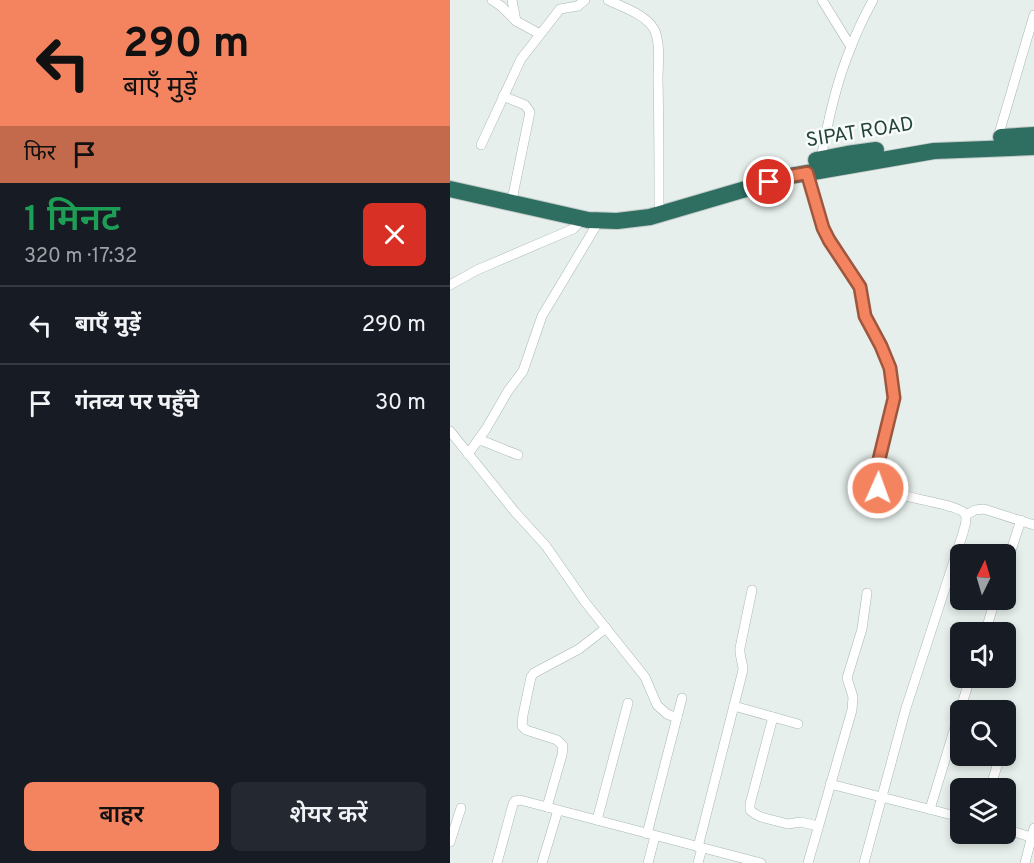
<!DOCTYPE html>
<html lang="hi">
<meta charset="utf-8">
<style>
:root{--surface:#171b24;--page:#242831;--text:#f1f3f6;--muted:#9ea1a6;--line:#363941;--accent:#f4845f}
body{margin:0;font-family:Overpass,"Noto Sans Devanagari",sans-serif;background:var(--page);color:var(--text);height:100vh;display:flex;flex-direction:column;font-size:22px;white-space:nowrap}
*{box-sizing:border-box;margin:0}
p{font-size:20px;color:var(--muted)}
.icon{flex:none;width:33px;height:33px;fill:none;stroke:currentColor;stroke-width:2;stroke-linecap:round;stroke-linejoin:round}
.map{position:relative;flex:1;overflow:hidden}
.sheet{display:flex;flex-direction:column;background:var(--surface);width:450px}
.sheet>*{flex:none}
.top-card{background:#f4845f;color:#111;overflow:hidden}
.needle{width:39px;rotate:5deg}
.tools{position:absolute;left:500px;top:544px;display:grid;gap:12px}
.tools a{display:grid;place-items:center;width:66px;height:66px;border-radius:9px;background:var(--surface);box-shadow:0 3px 9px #0003;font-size:30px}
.pin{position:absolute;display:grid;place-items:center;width:51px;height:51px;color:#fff;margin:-26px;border:3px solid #fff;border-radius:50%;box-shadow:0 2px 6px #0007}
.me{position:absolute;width:66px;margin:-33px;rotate:2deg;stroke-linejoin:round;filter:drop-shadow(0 0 4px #0008)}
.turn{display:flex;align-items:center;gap:21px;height:126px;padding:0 24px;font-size:27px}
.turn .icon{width:78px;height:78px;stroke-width:2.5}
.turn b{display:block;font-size:42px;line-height:51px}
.then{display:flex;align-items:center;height:57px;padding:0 24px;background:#0003;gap:12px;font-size:22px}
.round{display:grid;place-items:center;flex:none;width:63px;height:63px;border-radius:9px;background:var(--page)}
.head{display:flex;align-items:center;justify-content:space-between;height:102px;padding:0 24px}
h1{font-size:36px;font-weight:600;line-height:45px;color:#1e9e55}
.button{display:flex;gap:12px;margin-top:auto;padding:12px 24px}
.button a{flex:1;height:69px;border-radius:9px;background:var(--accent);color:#111;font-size:24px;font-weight:600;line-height:69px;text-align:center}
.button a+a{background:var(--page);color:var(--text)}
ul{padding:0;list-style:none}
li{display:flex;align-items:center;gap:18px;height:78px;padding:0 24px;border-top:2px solid var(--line)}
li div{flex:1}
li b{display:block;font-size:22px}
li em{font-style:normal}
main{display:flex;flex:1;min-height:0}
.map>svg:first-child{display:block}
</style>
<main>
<section class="sheet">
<div class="top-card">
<div class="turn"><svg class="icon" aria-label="left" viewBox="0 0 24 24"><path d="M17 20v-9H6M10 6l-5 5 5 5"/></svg><div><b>290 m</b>बाएँ मुड़ें</div></div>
<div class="then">फिर<svg class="icon" aria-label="arrive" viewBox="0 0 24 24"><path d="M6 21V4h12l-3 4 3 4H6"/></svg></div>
</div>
<div class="head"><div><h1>1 मिनट</h1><p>320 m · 17:32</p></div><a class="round" style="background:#d93025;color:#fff"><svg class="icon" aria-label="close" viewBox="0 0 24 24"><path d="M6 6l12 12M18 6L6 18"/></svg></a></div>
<ul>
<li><svg class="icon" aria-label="left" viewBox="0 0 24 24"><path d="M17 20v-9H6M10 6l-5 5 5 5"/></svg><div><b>बाएँ मुड़ें</b></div><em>290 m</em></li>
<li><svg class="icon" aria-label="arrive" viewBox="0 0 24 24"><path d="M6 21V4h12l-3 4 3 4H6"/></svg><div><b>गंतव्य पर पहुँचे</b></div><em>30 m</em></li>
</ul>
<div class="button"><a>बाहर</a><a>शेयर करें</a></div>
</section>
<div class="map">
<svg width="584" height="863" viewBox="0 0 584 863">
<rect width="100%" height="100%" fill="#e6efeb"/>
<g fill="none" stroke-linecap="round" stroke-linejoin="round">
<defs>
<g id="street">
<path d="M42,0L51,6L66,21L90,34"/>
<path d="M62,0L66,21"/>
<path d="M158,0C172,7 195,14 204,29C211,43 208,65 208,80C209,121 209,163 209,205"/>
<path d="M372,0L401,47"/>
<path d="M53,96L75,105L80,112L63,195"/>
<path d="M548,137L584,15"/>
<path d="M31,145L71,59L110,9L128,6L135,0"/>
<path d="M371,159C378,121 386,83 401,47C407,31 415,15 423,0"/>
<path d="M357,173L368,215L373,228L379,240L410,287L418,322L431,347L440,368L444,398L425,476V486C440,497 509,503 515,514C518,520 514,528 513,533L456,708L414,863"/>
<path d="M0,285L27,270L123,229L133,219"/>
<path d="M0,431L65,512L96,546L135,602L195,677L207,705L217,714L227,718"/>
<path d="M28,441H33L68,455"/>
<path d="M18,454L36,429L58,391L73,371L92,316L149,221"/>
<path d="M516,515L525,510L534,509L584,525"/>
<path d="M555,569L571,520"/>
<path d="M535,633L545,600"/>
<path d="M284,706L348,724"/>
<path d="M323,717L300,804V810L305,814L311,817L338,824L351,822L368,826"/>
<path d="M380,784L510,817"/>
<path d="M540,789L550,756"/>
<path d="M97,807L112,755L113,746L107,740L76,730L72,726L73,715L81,677L84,673L129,649L156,628"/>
<path d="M480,809L520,678"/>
<path d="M147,820L178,703"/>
<path d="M555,829L584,838"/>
<path d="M197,834L232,698"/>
<path d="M0,842L11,808"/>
<path d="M248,847L293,670C293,662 289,656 290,648L302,590"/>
<path d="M47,863L63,804L65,801L70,800L311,863"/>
<path d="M92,863L108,810"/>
<path d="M198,863L205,836"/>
<path d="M248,863L252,848"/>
<path d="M358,863L402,710L403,697L397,678L412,629L417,593"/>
<path d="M575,863L584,828"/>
</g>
<g id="highway">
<path d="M551,137L584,135"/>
<path d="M366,160L397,154L426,150"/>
<path d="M0,189L138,220L167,221L200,217L340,176L484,151L584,147"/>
</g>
</defs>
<use href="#street" stroke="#a8b8b2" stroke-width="10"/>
<use href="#highway" stroke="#c2cac8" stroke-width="18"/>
<use href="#street" stroke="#fff" stroke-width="9"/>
<use href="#highway" stroke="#2f6f62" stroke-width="16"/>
</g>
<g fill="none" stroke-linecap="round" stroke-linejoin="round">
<defs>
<path id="route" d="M319,182L340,176L357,173L373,228L379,240L410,287L415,316L431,346L440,368L444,398L425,476C424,481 424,485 428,488"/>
</defs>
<use href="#route" stroke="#9f563e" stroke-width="15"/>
<use href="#route" stroke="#f4845f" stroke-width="10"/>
</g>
<g text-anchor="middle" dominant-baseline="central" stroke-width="5" stroke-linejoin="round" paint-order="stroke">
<g font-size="20" fill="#24423a" stroke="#f7fbf9">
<text transform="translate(410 133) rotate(-9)">SIPAT ROAD</text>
</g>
</g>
</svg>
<div class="tools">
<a><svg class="needle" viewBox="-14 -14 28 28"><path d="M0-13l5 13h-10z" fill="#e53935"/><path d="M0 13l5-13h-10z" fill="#9ea1a6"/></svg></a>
<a><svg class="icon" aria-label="sound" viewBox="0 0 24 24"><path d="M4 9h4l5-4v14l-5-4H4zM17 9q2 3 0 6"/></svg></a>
<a><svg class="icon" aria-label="search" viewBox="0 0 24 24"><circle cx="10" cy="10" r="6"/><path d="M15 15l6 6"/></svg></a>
<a><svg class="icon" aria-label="layers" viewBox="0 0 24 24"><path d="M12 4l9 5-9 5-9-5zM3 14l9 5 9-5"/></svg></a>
</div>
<div class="pin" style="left:319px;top:182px;background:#d93025"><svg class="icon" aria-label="arrive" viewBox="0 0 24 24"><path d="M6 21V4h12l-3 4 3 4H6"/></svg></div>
<svg class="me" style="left:428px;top:488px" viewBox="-20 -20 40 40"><circle r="17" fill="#f4845f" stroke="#fff" stroke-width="3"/><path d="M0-11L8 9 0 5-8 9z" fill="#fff"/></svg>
</div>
</main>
